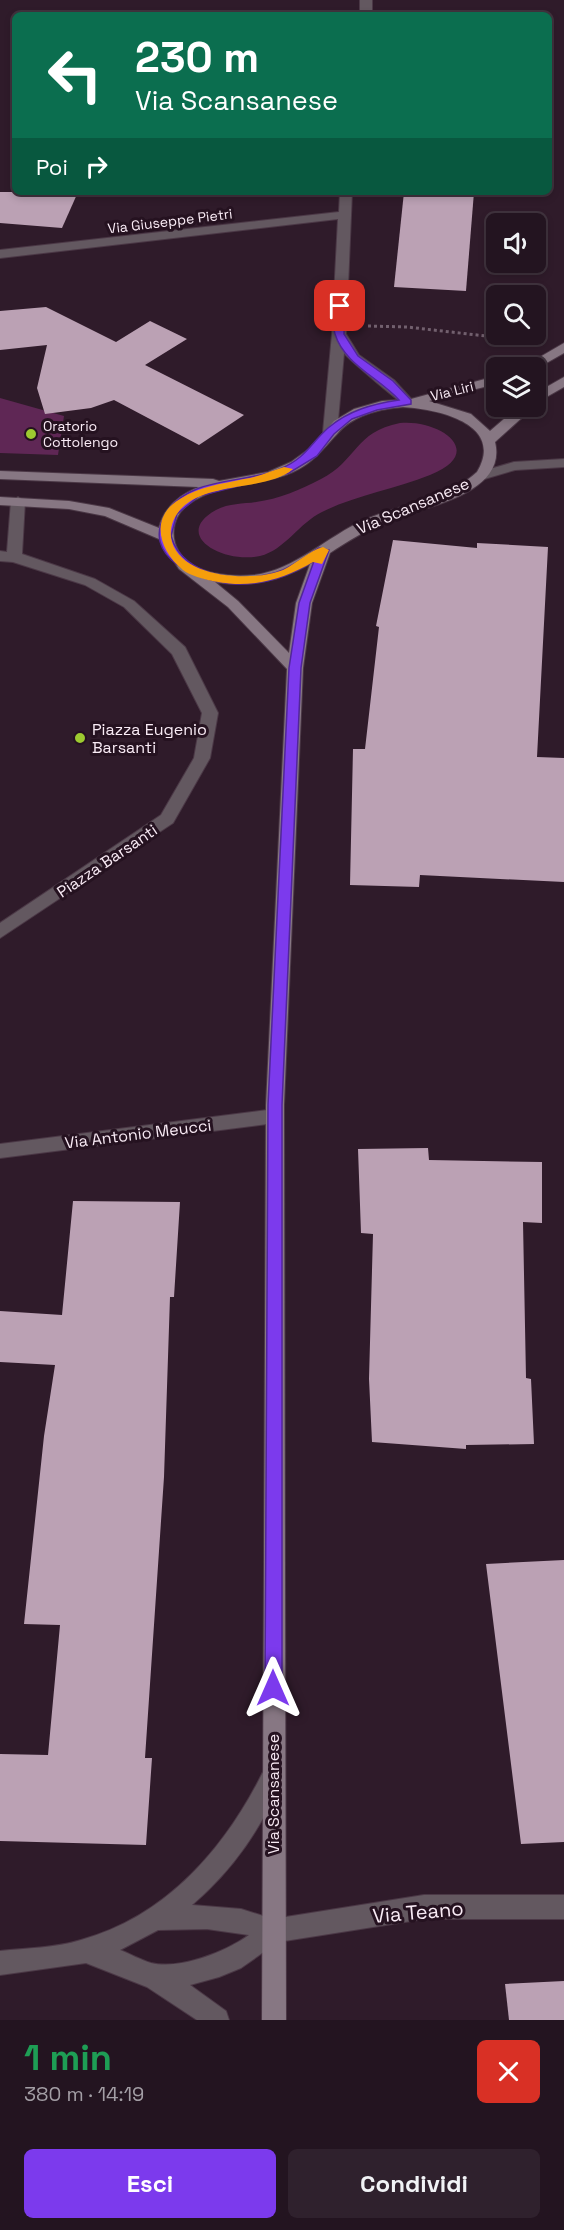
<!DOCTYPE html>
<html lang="it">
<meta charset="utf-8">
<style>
:root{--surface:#231420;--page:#2f212d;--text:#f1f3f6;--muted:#a39ea5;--line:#40333e;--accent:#7c3aed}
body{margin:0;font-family:"Space Grotesk",sans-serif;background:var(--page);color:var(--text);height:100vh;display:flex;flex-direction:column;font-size:22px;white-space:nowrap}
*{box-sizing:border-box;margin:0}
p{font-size:20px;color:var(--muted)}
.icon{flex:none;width:33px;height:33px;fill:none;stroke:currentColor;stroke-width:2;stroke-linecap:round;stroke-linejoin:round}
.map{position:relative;height:2020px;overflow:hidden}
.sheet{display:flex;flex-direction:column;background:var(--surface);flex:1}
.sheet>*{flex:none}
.hud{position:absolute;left:12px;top:12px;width:540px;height:183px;border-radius:9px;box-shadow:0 3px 9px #0003,0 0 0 2px var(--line);background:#0b6e4f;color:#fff;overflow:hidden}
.tools{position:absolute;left:486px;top:213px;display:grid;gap:12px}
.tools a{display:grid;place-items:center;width:60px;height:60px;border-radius:9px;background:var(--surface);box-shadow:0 3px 9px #0003,0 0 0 2px var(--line);font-size:30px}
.pin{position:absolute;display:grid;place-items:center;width:51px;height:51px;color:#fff;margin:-26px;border-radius:12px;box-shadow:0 3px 9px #0006}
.me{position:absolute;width:66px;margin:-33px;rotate:0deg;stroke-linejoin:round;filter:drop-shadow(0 0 4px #0008)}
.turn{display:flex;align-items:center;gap:21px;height:126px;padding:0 24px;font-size:27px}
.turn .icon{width:78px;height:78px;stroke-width:2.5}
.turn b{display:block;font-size:42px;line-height:51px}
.then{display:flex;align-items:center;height:57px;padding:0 24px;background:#0003;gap:12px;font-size:22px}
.round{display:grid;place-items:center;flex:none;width:63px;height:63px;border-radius:9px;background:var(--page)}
.headline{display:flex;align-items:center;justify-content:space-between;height:102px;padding:0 24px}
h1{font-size:36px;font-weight:800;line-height:45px;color:#1e9e55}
.cta{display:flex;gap:12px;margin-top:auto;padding:12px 24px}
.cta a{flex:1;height:69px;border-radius:9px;background:var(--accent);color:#fff;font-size:24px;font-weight:800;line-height:69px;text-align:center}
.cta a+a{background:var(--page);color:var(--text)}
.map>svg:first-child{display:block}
</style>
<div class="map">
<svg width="564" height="2020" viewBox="0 0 564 2020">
<rect width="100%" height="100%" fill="#2f1b2a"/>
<g fill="#5f2755">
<path d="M0,398L64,416L58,455L0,453Z"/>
<path d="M400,423C439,419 488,452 430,475C395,489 356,495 322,512C299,523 285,550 260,556C223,564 171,535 216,510C229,503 243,504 256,502C279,499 300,490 321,479C357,461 354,432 400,423Z"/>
</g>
<g fill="#bba1b4">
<path d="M0,192H78L62,228L0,223Z"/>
<path d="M404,192H474L466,291L394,287Z"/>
<path d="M46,307L116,342L150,321L187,339L145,365L244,415L199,445L114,400L91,408L45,414L37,388L47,345L0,350V311Z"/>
<path d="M393,540L477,548V543L548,547L537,757L564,758V882L420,875L419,887L350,885L353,749H365L379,627L376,626Z"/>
<path d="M428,1148L429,1160L542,1162V1223L523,1222L526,1378L531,1379L534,1444L466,1445V1449L372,1442L369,1379L373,1234L361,1233L358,1149Z"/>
<path d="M73,1201L180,1202L174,1297H170L164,1477L145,1758H152L146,1845L0,1841V1754L48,1755L60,1625L24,1624L44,1436L55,1365L0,1362V1311L62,1315Z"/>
<path d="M564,1560V1842L521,1844L486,1564Z"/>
<path d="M564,1981V2020H509L505,1984Z"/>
</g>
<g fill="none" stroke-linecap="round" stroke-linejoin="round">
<defs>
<path id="lane" d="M18,497L25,501L22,554L95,579L134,601L185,647L218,713L210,758L173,823L0,938V923L161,815L194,758L202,713L172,654L124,607L85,585L13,562L0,561V551L7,552L11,501Z"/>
<g id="street">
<rect x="360" y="0" width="12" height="15"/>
<path d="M340,192H352L346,334L359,355L394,380L414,402L407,406C403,405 348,359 344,353L337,432L330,436L323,432L332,334L338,219L0,258V250L339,212Z"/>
<path d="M564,459V467L515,470L481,480L474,476L476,473L514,462Z"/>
<path d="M275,1109L282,1111L284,1116L282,1121L275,1123L0,1158V1144Z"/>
<path d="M273,1765L281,1768L284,1776C262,1827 234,1869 192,1905L241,1909L273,1919L424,1895H564V1919H424L278,1942L241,1968L219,1977L190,1985L226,2011L229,2020H197L147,1987L86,1963L0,1975V1951C27,1948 55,1948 81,1940C168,1916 227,1846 265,1768ZM207,1929L249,1935C225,1952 180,1970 151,1963C141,1960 130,1954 120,1950L158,1930Z"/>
</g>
<g id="secondary">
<path d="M564,343V353L536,369L521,368Z"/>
<path d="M496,376V384L429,401L471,414L490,431L519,406H535L495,442C508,495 422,507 387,521C366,530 348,541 330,553L312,603L303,668L284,1105L286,2020H262L266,1105L287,669L228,607L179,569L159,539L105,516L69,509L0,505V497L69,501L109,508L159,528C164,507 179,495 199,487L0,479V471L213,479L219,481L268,472L291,462L309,449L334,421L354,409L382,401L411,399ZM403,407C436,409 506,423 477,472C447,500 400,504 364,520C328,536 295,570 254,575C235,577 210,575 192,565C169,551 167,519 189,504C219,482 260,487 293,472C313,463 322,450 337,434C353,415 379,409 403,407ZM310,564L296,603L289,653L238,601L215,582C250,588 279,581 310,564Z"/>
<path d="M564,377V387L536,403V393Z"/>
</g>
</defs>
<use href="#lane" stroke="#4b3846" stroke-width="2"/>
<use href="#street" stroke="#4b3846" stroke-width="2"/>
<use href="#secondary" stroke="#4b3846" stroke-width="2"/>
<path stroke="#72606e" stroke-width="3" stroke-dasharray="3 3" stroke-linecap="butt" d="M368,326L407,327L521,340"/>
<use href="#lane" fill="#635860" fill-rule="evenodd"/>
<use href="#street" fill="#635860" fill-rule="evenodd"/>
<use href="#secondary" fill="#877783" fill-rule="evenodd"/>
</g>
<path fill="#7c3aed" stroke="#51269a" stroke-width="1.5" d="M340,303L345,306L344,334L358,356L393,381L411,400V404L377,410L352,419L334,434L317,456L289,473L199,496L177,514L171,536C183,579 247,585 283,570C296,564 308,555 319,548L329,550L310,603L301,668L282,1105V1688L279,1693L273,1696L267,1693L265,1688L268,1105L289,668L299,603L314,561C289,576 265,585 236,584C201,583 137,557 167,512C190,476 245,484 280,469C306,458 310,444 328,428C349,410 373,404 399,400C379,378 344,364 335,334C332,327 335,315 335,306Z"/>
<path fill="#f59e0b" d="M284,467L293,469C269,490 214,482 185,505C174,514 168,529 172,542C183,579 254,582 283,570C297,563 309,551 323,547L329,550L322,564L313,562C289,576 264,585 235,584C220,583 195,579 183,570C159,551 149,517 180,499C201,486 221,484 244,479C258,477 271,471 284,467Z"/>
<g fill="#9dca30" stroke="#251220" stroke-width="2">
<circle cx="31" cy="434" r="6"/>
<circle cx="80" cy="738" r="6"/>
</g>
<g text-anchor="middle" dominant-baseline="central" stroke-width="6" stroke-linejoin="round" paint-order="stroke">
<g font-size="14" fill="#f9ebf5" stroke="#251220">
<text transform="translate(170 221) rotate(-7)">Via Giuseppe Pietri</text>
<text transform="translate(452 391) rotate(-14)">Via Liri</text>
</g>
<g font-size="14" fill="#f9ebf5" stroke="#251220" text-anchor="start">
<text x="43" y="426">Oratorio<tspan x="43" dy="16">Cottolengo</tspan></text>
</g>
<g font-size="16" fill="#f9ebf5" stroke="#251220">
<text transform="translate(413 506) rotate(-23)">Via Scansanese</text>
<text transform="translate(107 861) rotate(-34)">Piazza Barsanti</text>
<text transform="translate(138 1134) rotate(-7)">Via Antonio Meucci</text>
<text transform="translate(273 1794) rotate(-90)">Via Scansanese</text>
</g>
<g font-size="16" fill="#f9ebf5" stroke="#251220" text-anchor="start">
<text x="92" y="729">Piazza Eugenio<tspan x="92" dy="18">Barsanti</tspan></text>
</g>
<g font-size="20" fill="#f9ebf5" stroke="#251220">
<text transform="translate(418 1912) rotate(-5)">Via Teano</text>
</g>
</g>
</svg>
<div class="tools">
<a><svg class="icon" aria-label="sound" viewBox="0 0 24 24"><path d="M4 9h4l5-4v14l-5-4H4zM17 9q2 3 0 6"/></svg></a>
<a><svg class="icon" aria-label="search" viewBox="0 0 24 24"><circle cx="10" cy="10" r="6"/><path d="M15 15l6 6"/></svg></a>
<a><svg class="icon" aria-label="layers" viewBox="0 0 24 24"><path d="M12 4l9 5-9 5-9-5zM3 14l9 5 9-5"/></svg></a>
</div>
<div class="pin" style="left:340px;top:306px;background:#d93025"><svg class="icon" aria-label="arrive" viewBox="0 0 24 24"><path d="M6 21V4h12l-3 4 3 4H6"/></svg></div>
<svg class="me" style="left:273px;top:1688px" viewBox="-20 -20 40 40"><path d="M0-17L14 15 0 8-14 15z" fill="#7c3aed" stroke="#fff" stroke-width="4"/></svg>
<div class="hud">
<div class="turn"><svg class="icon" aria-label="left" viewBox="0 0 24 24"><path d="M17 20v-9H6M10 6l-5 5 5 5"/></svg><div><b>230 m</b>Via Scansanese</div></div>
<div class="then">Poi<svg class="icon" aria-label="right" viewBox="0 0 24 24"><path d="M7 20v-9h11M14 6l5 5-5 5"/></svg></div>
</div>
</div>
<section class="sheet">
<div class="headline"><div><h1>1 min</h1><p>380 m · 14:19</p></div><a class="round" style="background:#d93025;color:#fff"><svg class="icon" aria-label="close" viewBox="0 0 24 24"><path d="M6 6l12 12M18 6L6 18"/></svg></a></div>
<div class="cta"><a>Esci</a><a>Condividi</a></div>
</section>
